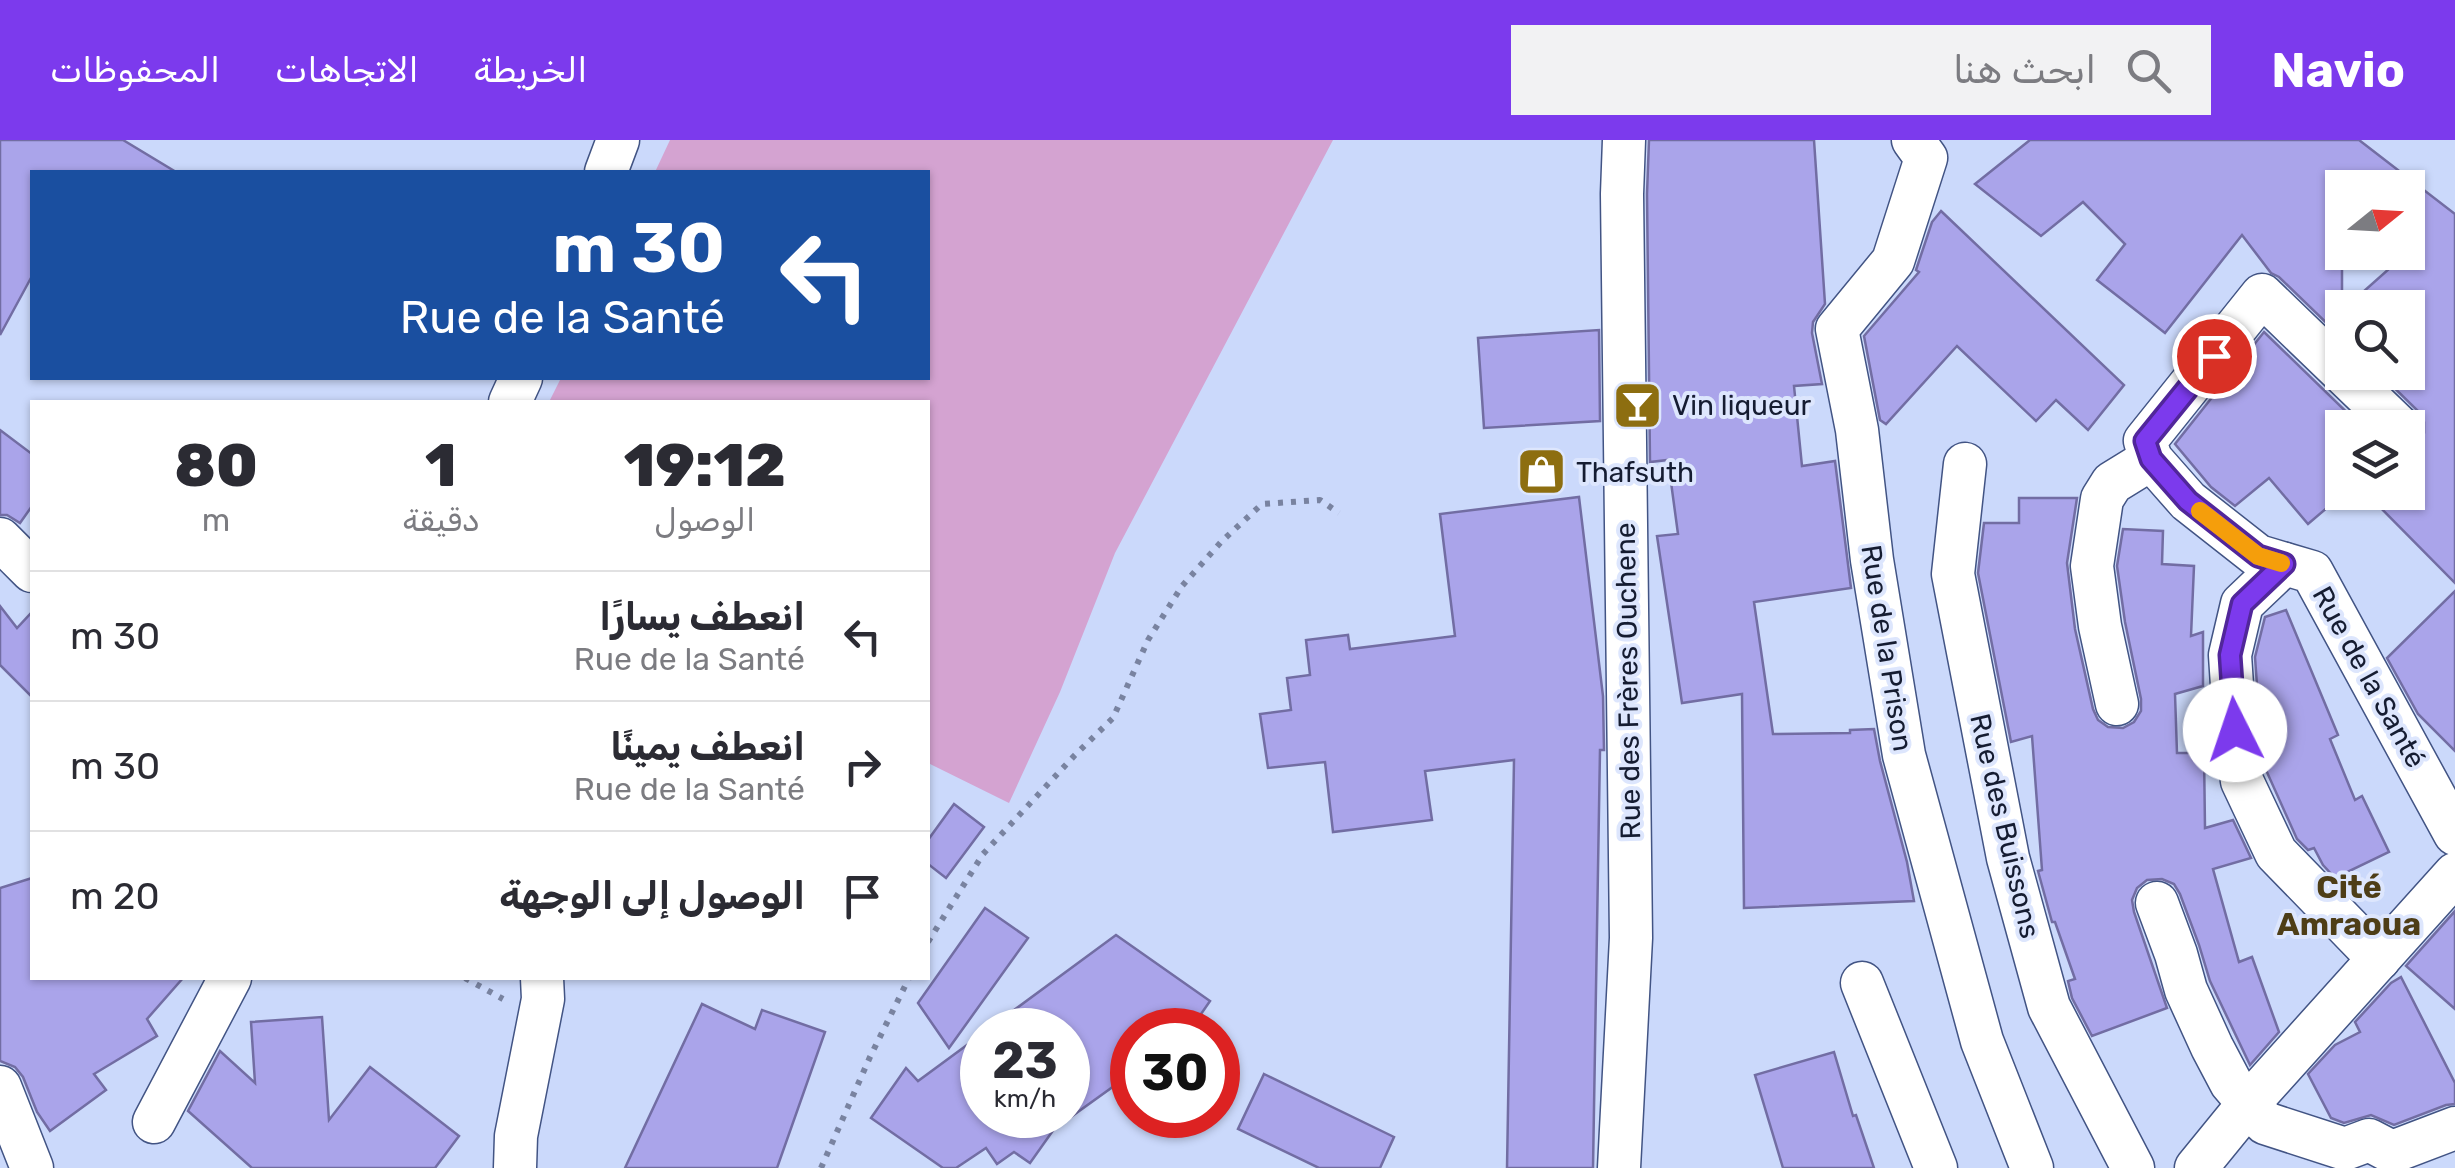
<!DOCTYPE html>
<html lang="ar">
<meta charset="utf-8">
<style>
:root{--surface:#fff;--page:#f2f2f3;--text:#2b2b33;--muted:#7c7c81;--line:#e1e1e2;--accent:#7c3aed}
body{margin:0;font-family:Rubik,"Noto Sans Arabic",sans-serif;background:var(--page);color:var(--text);direction:rtl;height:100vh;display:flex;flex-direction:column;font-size:38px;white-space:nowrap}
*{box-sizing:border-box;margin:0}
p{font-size:32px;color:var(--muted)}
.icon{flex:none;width:55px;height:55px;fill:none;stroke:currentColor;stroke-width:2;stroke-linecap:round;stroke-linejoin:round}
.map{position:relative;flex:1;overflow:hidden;direction:ltr}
.panel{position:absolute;left:30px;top:260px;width:900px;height:580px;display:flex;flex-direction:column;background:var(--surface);border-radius:0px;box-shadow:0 2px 8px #0004;direction:rtl}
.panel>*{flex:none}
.banner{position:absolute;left:30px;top:30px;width:900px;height:210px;border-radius:0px;box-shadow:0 2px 8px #0004;direction:rtl;background:#1a4fa0;color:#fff;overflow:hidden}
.needle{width:65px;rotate:72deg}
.buttons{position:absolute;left:2325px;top:30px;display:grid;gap:20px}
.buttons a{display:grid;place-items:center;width:100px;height:100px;border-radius:0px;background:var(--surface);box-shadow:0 2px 8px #0004;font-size:50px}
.speed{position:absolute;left:960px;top:868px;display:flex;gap:20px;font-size:50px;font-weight:700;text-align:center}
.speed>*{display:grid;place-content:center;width:130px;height:130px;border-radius:50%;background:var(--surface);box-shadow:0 2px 8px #0004;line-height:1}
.speed small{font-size:25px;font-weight:400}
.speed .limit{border:15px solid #d22;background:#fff;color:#111}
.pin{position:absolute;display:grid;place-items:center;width:85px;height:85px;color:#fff;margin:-42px;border:5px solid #fff;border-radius:50%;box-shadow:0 2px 10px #0007}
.me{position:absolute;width:110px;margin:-55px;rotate:356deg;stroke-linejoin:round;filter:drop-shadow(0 0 8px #0008)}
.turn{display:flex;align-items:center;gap:35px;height:210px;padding:0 40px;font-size:45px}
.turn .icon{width:130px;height:130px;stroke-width:2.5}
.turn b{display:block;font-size:70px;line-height:85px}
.eta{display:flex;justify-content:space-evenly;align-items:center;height:170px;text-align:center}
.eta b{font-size:60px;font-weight:800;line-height:70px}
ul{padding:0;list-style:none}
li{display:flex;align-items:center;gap:30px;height:130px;padding:0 40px;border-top:2px solid var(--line)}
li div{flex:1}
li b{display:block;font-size:38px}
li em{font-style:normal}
header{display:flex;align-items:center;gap:60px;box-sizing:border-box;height:140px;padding:0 50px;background:var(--accent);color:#fff}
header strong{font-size:48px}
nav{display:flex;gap:55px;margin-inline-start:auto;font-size:35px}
.search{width:700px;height:90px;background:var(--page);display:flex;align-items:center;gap:25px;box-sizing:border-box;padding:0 35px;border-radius:0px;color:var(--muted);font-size:38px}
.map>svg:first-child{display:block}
</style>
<header>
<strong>Navio</strong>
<div class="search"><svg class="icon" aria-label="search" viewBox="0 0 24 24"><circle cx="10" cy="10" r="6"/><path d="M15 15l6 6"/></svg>ابحث هنا</div>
<nav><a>الخريطة</a><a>الاتجاهات</a><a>المحفوظات</a></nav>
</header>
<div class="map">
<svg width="2455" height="1028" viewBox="0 0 2455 1028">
<rect width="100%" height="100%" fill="#cbd9fb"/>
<path fill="#d4a3d1" d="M670,0H1333L1115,413L1060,552L1009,663L928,623V262H549L561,238H928V32H655Z"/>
<g fill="#aaa4ea" stroke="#726da3" stroke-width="2.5">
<path d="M0,0H123L176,32H32V136L0,195Z"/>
<path d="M1649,0H1814L1825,164L1813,182L1812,193L1822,244L1794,246L1802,326L1835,321L1851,448L1754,462L1773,594L1850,593V590L1874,589L1880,621L1907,722L1914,761L1744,768L1742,554L1682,563L1657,396L1678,394L1668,320L1650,322L1647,54Z"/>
<path d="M2030,0H2359L2455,74V443L2365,352H2408V312L2419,305L2424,293V282L2418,271L2378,232H2408V168H2345L2408,112V48H2342V198L2279,137L2271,133L2242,95L2165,193L2097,140L2125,104L2083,62L2041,96L1975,44Z"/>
<path d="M1941,71L2124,245L2088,290L2056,260L2036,281L1957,206L1886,284L1880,280L1864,196L1919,132L1916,130L1932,82Z"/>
<path d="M1599,190L1600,281L1484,288L1478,198Z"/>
<path d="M2264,192L2363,288H2342V355L2308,384L2269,338L2235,366L2211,347L2175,304Z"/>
<path d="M0,290L32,314V366L20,383L7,375H0Z"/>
<path d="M1579,357L1603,556L1604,610H1600L1593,1028H1507L1514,620L1425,631L1432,680L1333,692L1325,622L1268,628L1260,574L1291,570L1287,538L1310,535L1306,500L1348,495L1350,509L1455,496L1440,374Z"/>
<path d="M2019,358H2077L2067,423L2075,489L2093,569L2098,580L2108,587L2123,588L2134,582L2141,571V559L2125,482L2117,426L2123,389L2163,391L2162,424L2194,426L2191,496L2203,492V546L2175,554L2177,613H2204L2205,688L2233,680L2251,718L2213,729L2239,822L2252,817L2279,892L2250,925L2210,841L2199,805L2180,754L2174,744L2162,739L2147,740L2137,748L2132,760L2134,772L2167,868L2092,896L2072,858L2068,841L2075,839L2055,782H2052L2038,731L2042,730L2032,596L2011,602L1978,433L1984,383H2019Z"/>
<path d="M2455,451V611L2418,574L2387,518Z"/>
<path d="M0,466L17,488L32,472V557L0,525Z"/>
<path d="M2286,470L2338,595L2330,599L2355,660L2362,656L2389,712L2335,738L2323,725L2314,708L2308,710L2297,699L2266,630L2260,588L2255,517L2265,477Z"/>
<path d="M954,664L984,687L946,738L928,724V700Z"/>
<path d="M32,738V838H183L147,879L157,896L94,934L106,950L50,991L37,972L23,937L15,927L0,921V748Z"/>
<path d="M985,768L1028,798L949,908L918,863Z"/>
<path d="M2455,771V869L2406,826Z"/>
<path d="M1116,795L1210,861L1190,890H1132V933L1068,979V890H987Z"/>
<path d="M2401,837L2455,943V964L2446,965L2394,985L2371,975L2344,983L2331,978L2308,934L2335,905L2360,892L2355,882L2391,843Z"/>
<path d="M702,864L755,889L762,870L825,892L777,1028H625Z"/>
<path d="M322,877L329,980L370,927L459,996L435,1028H252L188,971L220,911L255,943L251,882Z"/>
<path d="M982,894V975H1064L1030,1023L1014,1012L997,1024L986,1008L956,1028H943L871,978L906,928L918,941Z"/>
<path d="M1834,912L1853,976L1856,975L1874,1028H1783L1755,935Z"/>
<path d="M1264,934L1394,997L1380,1028H1319L1238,989Z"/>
</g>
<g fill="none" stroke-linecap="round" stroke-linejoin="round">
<defs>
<g id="minor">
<path d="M1913,0L1926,18L1893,121L1837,189L1857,290L1872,420L1904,615L1982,901L2032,1028"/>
<path d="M606,32L618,0"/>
<path d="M510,262L521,238"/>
<path d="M2400,288L2262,155L2145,301L2151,319L2188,361L2258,416L2312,432L2455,694"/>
<path d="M1965,324L1953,434L2008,718L2049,867L2133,1028"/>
<path d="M0,399L32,431"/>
<path d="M2284,424L2242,464L2230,515L2235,591L2242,641L2276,713L2379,819"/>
<path d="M2117,564L2100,486L2092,426L2102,359L2112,343L2151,319"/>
<path d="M2157,763L2176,814L2186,850L2212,907L2231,943L2265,983L2345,1009L2369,1000L2392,1012L2455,988"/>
<path d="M1862,843L1936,1028"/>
<path d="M0,947L32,1028"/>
<path d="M154,982L230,838"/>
<path d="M515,1028L516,996L543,859L542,838"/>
<path d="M1619,1028L1631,798L1622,54L1624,0"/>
<path d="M2196,1028L2249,963L2455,734"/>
</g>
</defs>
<use href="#minor" stroke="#425484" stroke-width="45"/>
<g stroke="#7983a0" stroke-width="6" stroke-dasharray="5 8" stroke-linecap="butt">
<path d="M928,802L983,714L1075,615L1113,578L1148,500L1182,446L1222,401L1262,364L1320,360L1339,373"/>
<path d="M465,838L503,859"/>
<path d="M821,1028L870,917L909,838"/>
</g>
<use href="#minor" stroke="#fff" stroke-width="42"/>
</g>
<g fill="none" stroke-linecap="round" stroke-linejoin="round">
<defs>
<path id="route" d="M2214,216L2145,301L2151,319L2188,361L2258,416L2284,424L2242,464L2230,515L2235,590"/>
</defs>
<use href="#route" stroke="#51269a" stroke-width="25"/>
<use href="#route" stroke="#7c3aed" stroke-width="18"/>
<path stroke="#f59e0b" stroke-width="18" d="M2200,371L2258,416L2281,423"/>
</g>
<defs>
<symbol id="bar-square" viewBox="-11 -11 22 22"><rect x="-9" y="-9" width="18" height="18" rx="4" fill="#8d6e10" stroke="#dde6fd"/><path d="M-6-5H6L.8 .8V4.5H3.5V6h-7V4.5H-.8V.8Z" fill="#fff"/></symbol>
<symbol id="shop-square" viewBox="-11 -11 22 22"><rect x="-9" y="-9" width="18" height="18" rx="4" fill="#8d6e10" stroke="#dde6fd"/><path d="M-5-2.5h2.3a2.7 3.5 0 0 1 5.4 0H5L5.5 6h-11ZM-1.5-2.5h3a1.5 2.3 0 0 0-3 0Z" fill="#fff"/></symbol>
</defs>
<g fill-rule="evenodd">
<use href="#bar-square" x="1610" y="238" width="55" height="55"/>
<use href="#shop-square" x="1514" y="304" width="55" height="55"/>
</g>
<g text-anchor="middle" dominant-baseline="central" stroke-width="8" stroke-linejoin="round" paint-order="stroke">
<g font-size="28" fill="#151c31" stroke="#dde6fd" text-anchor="start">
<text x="1672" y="265">Vin liqueur</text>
<text x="1576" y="332">Thafsuth</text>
</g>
<g font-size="28" fill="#151c31" stroke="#dde6fd">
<text transform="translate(1887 508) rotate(81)">Rue de la Prison</text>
<text transform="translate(2369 537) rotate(61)">Rue de la Santé</text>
<text transform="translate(1628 541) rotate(-91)">Rue des Frères Ouchene</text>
<text transform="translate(2005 686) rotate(77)">Rue des Buissons</text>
</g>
<g font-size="32" font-weight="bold" fill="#4e3e17" stroke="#dde6fd">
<text x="2349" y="747">Cité<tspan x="2349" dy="37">Amraoua</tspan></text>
</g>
</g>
</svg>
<div class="buttons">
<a><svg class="needle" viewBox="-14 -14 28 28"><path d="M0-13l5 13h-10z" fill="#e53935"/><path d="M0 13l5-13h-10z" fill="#7c7c81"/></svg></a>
<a><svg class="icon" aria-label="search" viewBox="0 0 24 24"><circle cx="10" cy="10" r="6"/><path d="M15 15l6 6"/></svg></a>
<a><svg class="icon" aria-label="layers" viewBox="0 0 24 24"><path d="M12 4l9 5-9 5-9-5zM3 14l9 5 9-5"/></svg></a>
</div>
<div class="speed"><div>23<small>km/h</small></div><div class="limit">30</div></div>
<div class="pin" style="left:2214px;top:216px;background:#d93025"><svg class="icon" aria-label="arrive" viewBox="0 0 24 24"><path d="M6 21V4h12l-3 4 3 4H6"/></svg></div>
<svg class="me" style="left:2235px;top:590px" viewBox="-20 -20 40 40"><circle r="19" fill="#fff"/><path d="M0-13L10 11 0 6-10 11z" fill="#7c3aed"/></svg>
<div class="banner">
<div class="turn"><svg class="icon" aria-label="left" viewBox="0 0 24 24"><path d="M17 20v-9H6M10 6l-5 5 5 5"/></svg><div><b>30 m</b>Rue de la Santé</div></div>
</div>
<section class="panel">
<div class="eta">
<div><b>19:12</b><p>الوصول</p></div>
<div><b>1</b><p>دقيقة</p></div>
<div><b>80</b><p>m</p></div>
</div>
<ul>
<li><svg class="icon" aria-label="left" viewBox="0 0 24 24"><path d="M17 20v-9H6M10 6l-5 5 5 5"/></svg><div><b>انعطف يسارًا</b><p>Rue de la Santé</p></div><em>30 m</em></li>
<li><svg class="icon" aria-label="right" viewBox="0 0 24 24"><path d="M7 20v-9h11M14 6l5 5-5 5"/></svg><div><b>انعطف يمينًا</b><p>Rue de la Santé</p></div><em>30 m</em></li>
<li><svg class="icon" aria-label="arrive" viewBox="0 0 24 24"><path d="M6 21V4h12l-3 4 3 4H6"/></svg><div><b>الوصول إلى الوجهة</b></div><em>20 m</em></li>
</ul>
</section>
</div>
